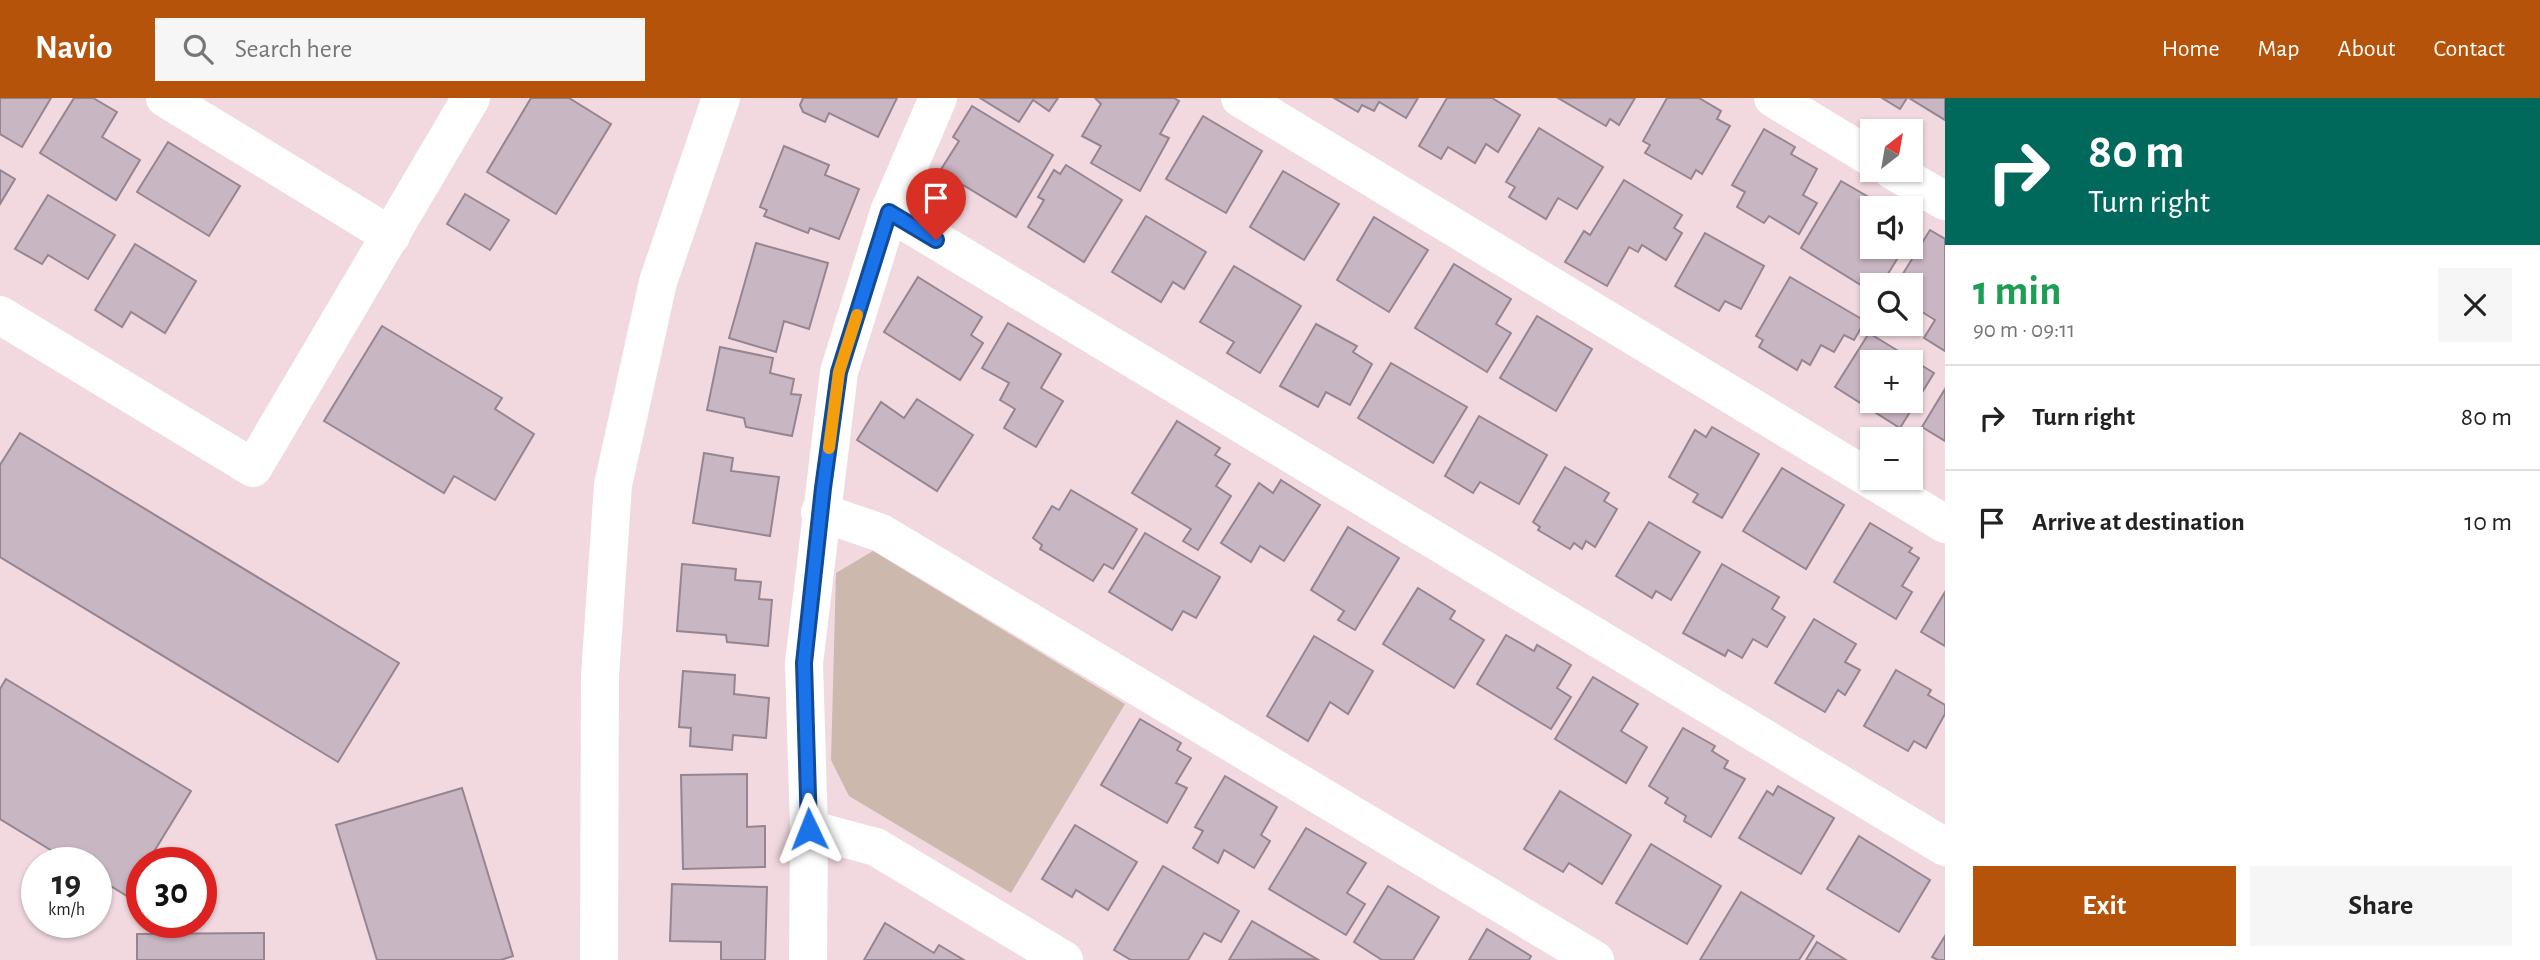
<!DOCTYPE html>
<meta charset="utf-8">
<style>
:root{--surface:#fff;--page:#f6f6f6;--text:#222;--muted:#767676;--line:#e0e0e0;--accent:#b45309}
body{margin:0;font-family:"Alegreya Sans",sans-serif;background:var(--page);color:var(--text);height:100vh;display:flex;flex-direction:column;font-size:26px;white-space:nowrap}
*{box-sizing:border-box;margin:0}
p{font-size:23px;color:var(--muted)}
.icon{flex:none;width:38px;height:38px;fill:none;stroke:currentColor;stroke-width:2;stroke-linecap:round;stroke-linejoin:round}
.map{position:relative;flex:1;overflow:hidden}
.details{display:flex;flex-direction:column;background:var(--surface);width:595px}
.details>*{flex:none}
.hud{background:#00695c;color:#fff;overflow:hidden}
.needle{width:46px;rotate:31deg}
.tools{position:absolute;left:1860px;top:21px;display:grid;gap:14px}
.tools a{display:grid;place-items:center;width:63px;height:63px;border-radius:0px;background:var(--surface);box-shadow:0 2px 5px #0004;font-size:35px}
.speed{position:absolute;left:21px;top:749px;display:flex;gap:14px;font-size:35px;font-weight:700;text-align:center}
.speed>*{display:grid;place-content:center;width:91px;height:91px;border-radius:50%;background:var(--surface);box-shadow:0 2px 5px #0004;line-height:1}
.speed small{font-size:18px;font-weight:400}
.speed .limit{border:10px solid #d22;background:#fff;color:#111}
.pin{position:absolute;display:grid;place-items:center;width:60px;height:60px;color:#fff;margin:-72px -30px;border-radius:50% 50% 50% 0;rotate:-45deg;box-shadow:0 0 7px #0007}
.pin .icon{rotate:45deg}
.me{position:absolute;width:77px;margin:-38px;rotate:358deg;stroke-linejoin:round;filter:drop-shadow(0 0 5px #0008)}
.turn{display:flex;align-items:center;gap:24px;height:147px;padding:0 28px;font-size:32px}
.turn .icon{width:91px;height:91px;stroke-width:2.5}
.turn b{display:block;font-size:49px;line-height:60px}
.round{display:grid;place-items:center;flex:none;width:74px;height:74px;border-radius:0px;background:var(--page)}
.head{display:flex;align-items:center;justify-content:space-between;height:119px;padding:0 28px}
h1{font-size:42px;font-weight:600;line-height:52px;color:#1e9e55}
.action{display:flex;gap:14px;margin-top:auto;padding:14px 28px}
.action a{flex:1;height:80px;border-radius:0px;background:var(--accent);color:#fff;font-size:28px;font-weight:600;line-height:80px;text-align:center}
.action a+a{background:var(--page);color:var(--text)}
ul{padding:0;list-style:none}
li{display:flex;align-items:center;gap:21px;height:105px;padding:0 28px;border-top:2px solid var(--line)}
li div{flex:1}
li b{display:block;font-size:26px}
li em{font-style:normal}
header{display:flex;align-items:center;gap:42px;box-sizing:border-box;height:98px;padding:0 35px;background:var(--accent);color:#fff}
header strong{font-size:33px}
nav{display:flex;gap:38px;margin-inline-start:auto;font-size:24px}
.search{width:490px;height:63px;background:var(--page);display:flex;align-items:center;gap:18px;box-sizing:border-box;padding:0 24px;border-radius:0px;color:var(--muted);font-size:26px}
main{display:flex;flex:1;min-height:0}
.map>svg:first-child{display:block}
</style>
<header>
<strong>Navio</strong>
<div class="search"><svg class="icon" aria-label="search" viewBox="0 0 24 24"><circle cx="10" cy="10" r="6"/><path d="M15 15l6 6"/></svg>Search here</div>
<nav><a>Home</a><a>Map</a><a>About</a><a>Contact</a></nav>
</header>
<main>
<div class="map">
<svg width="1945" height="862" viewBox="0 0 1945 862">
<rect width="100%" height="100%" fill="#f1d9df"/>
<path fill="#ccb8ac" d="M873,453L1125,606L1011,795L849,698L831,662L836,475Z"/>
<g fill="#c8b6c3" stroke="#968591" stroke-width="2" fill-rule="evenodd">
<path d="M0,0H51L22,49L0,36Z"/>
<path d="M74,0H93L117,14L102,39L140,62L116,102L40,55Z"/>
<path d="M531,0H569L611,26L556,116L487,74Z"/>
<path d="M803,0H897L878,39L829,15L825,24L803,14L800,7Z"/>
<path d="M980,0H1058L1049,13L1033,2L1019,24Z"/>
<path d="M1095,0H1174L1179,3L1160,36L1169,40L1140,93L1091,65L1101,48L1082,38L1101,6Z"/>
<path d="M1334,0H1418L1406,20L1379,4L1374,13L1362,7L1358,14Z"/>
<path d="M1447,0H1492L1520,17L1498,54L1486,46L1475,65L1448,49L1441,61L1419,48Z"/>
<path d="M1558,0H1635L1619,27L1610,21L1606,28Z"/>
<path d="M1667,0H1699L1721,13L1717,21L1730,28L1702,76L1696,72L1691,81L1645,55L1650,47L1643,43Z"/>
<path d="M1882,0H1907L1900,11Z"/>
<path d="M1909,0H1945V22Z"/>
<path d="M972,8L1053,57L1016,119L940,73L959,43L953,39Z"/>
<path d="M1203,18L1262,53L1226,115L1166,81Z"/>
<path d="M1539,30L1603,69L1577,111L1558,100L1546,121L1509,99L1515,89L1506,84Z"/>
<path d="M1764,31L1795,49L1791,56L1817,71L1803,97L1817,105L1799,136L1769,118L1764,125L1737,109L1745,94L1732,87Z"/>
<path d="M168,44L240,88L209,138L137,94Z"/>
<path d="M784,48L829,67L825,77L859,91L839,141L810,130L808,135L764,118L767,112L760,109Z"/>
<path d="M1066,67L1122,102L1084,164L1028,129L1044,102L1038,99L1054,72L1060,76Z"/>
<path d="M0,72L15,81L0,106Z"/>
<path d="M1283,73L1339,106L1304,162L1250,129Z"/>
<path d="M1624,82L1682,117L1674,130L1682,135L1666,162L1642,147L1638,154L1629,149L1607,188L1565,164L1584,133L1590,137Z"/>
<path d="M1841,83L1884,108L1872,110V149H1885L1899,158L1881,187H1872V194L1801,150Z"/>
<path d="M465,96L509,122L490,152L447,126Z"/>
<path d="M48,97L115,137L88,181L48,157L42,166L15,151Z"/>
<path d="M1146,118L1206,154L1184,191L1173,184L1161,204L1112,174Z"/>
<path d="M1374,119L1428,152L1389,214L1337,182Z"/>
<path d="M1930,132L1945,141V253L1924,240L1935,222L1911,207V187H1896Z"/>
<path d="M1705,135L1764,168L1741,211L1725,203L1719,213L1675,188Z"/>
<path d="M756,145L828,165L809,231L784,223L776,254L729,240Z"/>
<path d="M135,146L196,183L165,235L131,214L122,229L95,212Z"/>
<path d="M1454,166L1511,201L1496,226L1511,235L1487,274L1415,230Z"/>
<path d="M1234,168L1301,208L1260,275L1227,255L1234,244L1200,224Z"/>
<path d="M918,179L982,219L971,237L983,245L960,282L884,234Z"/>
<path d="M1790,179L1865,223L1854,242L1844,237L1834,254L1821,247L1810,267L1802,262L1797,272L1759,249L1763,242L1756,238Z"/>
<path d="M1537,218L1592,251L1556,313L1500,280Z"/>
<path d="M1008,225L1061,256L1041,290L1063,303L1036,349L1004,330L1015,311L1000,302L1009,285L982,270Z"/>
<path d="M1316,226L1357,248L1353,254L1372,266L1350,307L1326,294L1318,309L1280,288Z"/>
<path d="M382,228L502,300L495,311L534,336L495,402L454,378L444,395L324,323Z"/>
<path d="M1869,235L1934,275L1900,330L1835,289ZM1872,264H1911V303H1872Z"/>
<path d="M720,249L773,260L770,275L794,281L791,296L801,297L792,338L746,329L744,320L707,312Z"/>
<path d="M1391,265L1467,309L1433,365L1358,320Z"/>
<path d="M1945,291V343L1922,329Z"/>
<path d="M917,301L973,337L937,393L857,342L881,304L904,320Z"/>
<path d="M1479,318L1547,357L1519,406L1480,384L1473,395L1445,378Z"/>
<path d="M1177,323L1220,350L1215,357L1230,366L1216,388L1231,398L1198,452L1183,443L1191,431L1132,395Z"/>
<path d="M1712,329L1759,356L1722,420L1693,404L1698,396L1669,379L1695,332L1706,339Z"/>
<path d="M20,335L399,565L338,664L0,459V367Z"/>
<path d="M704,355L733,360L731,373L779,379L770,438L693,425Z"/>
<path d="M1565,369L1609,395L1604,403L1617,411L1595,449L1586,443L1582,451L1574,445L1570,451L1538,432L1540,429L1533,424Z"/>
<path d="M1782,370L1844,407L1806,471L1743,433Z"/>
<path d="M1281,382L1320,407L1284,463L1260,448L1251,464L1221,445L1259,385L1273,395Z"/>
<path d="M1071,392L1137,431L1113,471L1104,466L1093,483L1040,451L1042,447L1033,440L1052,408L1059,412Z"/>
<path d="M1649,424L1700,454L1671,502L1656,493L1652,500L1616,478Z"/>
<path d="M1870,425L1912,450L1909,454L1919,460L1902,488L1912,494L1896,521L1834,484Z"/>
<path d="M1348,429L1399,460L1355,532L1338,522L1344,513L1311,492Z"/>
<path d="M1145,435L1220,479L1196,520L1183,513L1172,532L1109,494Z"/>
<path d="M682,466L736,471L735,482L761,484L759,501L772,502L768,548L727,544L726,537L677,533Z"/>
<path d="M1722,466L1779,499L1772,511L1785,519L1767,549L1753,541L1742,560L1728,552L1725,558L1683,535Z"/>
<path d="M1418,490L1455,513L1450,521L1484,542L1454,590L1383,546Z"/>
<path d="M1945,494V548L1921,534Z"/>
<path d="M1814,521L1856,546L1845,564L1860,572L1845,597L1838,592L1825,614L1775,585Z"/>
<path d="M1506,537L1534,553L1537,547L1571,567L1557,590L1571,599L1551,631L1477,586Z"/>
<path d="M1314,538L1373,573L1348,616L1330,604L1308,643L1267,618Z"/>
<path d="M1896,572L1931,592L1928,597L1945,607V616L1926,650L1914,643L1908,653L1864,628Z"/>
<path d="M683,573L735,577L734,596L769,600L766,640L733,637L732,652L690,648L691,630L679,629Z"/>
<path d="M1593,579L1638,606L1621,633L1647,649L1626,685L1555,641Z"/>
<path d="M6,581L191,693L147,765H142V773L127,798L96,779V765H72L0,721V591Z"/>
<path d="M1140,621L1181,645L1177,652L1191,660L1176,685L1187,690L1167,725L1101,687Z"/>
<path d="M1683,630L1715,648L1712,653L1728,663L1724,670L1745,681L1711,739L1684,723L1686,718L1665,705L1668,700L1649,688Z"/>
<path d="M747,676V729L765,728V769L683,771L681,677Z"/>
<path d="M1225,678L1277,709L1261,737L1270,743L1254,770L1224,752L1218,765L1193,750L1203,733L1195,729Z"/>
<path d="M1778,688L1834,720L1801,776L1739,740L1767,693L1773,697Z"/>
<path d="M462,690L513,858L501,862H377L336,727Z"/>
<path d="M1560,693L1631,737L1602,786L1569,765L1563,774L1524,751Z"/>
<path d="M1075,727L1137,764L1108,812L1076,792L1072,799L1042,781Z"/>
<path d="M1306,730L1366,765L1347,795L1365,806L1346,837L1269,791Z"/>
<path d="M1859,738L1930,782L1899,834L1827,791Z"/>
<path d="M1651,746L1721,788L1687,846L1616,805Z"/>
<path d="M1163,768L1239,813L1221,844L1204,835L1188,862H1131L1114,852Z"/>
<path d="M672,786L767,789L765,862H721V844L670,843Z"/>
<path d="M1388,788L1439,819L1413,862H1382L1354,844Z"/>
<path d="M1741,794L1814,838L1799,862H1700Z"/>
<path d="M1252,823L1317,861L1229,862Z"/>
<path d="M885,825L934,855L939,847L964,862H864Z"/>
<path d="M1487,831L1531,858L1529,862H1469Z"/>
<path d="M264,835V862H137V836Z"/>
<path d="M1945,838V862H1938L1932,859Z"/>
<path d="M1817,844L1846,862H1806Z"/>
</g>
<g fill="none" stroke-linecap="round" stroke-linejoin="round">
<g stroke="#fff" stroke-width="38">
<path d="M165,0L391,138"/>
<path d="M1240,0L1945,426"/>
<path d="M1773,0L1872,60"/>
<path d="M1892,72L1945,103"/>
<path d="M889,114L1945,749"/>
<path d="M0,217L253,370L471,0"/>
<path d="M820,414L881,435L1595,862"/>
<path d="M809,731L876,749L1064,862"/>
<path d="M808,862L809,731L804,565L839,274L889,114L938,0"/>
</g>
<path stroke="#fff" stroke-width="38" d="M599,862L600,578L613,387L658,184L721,0"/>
</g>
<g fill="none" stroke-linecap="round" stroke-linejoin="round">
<defs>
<path id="route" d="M809,731L804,565L823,390L839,274L889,114L936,142"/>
</defs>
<use href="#route" stroke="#114b97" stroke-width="18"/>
<use href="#route" stroke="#1a73e8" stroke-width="12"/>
<path stroke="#f59e0b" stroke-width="12" d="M829,350L839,274L857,217"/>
</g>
</svg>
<div class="tools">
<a><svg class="needle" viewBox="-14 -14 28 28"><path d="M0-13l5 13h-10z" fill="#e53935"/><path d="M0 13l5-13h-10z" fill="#767676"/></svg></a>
<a><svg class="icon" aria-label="sound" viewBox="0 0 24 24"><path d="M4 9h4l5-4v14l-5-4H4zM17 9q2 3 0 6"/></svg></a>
<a><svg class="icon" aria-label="search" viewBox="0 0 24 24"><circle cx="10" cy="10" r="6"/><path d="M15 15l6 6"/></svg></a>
<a>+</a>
<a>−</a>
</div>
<div class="speed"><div>19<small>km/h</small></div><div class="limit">30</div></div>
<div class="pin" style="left:936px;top:142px;background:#d93025"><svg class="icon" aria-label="arrive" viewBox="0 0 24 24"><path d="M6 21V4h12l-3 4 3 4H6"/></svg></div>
<svg class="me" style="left:809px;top:731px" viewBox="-20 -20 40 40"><path d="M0-17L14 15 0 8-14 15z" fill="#1a73e8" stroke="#fff" stroke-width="4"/></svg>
</div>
<section class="details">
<div class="hud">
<div class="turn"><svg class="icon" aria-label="right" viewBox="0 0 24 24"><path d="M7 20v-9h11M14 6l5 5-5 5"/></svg><div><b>80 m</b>Turn right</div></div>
</div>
<div class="head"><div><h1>1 min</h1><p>90 m · 09:11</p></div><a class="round"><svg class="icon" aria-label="close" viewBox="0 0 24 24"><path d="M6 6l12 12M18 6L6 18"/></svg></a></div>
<ul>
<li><svg class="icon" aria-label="right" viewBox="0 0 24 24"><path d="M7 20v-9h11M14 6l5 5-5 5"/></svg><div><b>Turn right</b></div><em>80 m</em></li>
<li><svg class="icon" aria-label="arrive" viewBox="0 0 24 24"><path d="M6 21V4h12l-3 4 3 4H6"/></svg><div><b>Arrive at destination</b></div><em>10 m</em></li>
</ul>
<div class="action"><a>Exit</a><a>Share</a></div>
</section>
</main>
